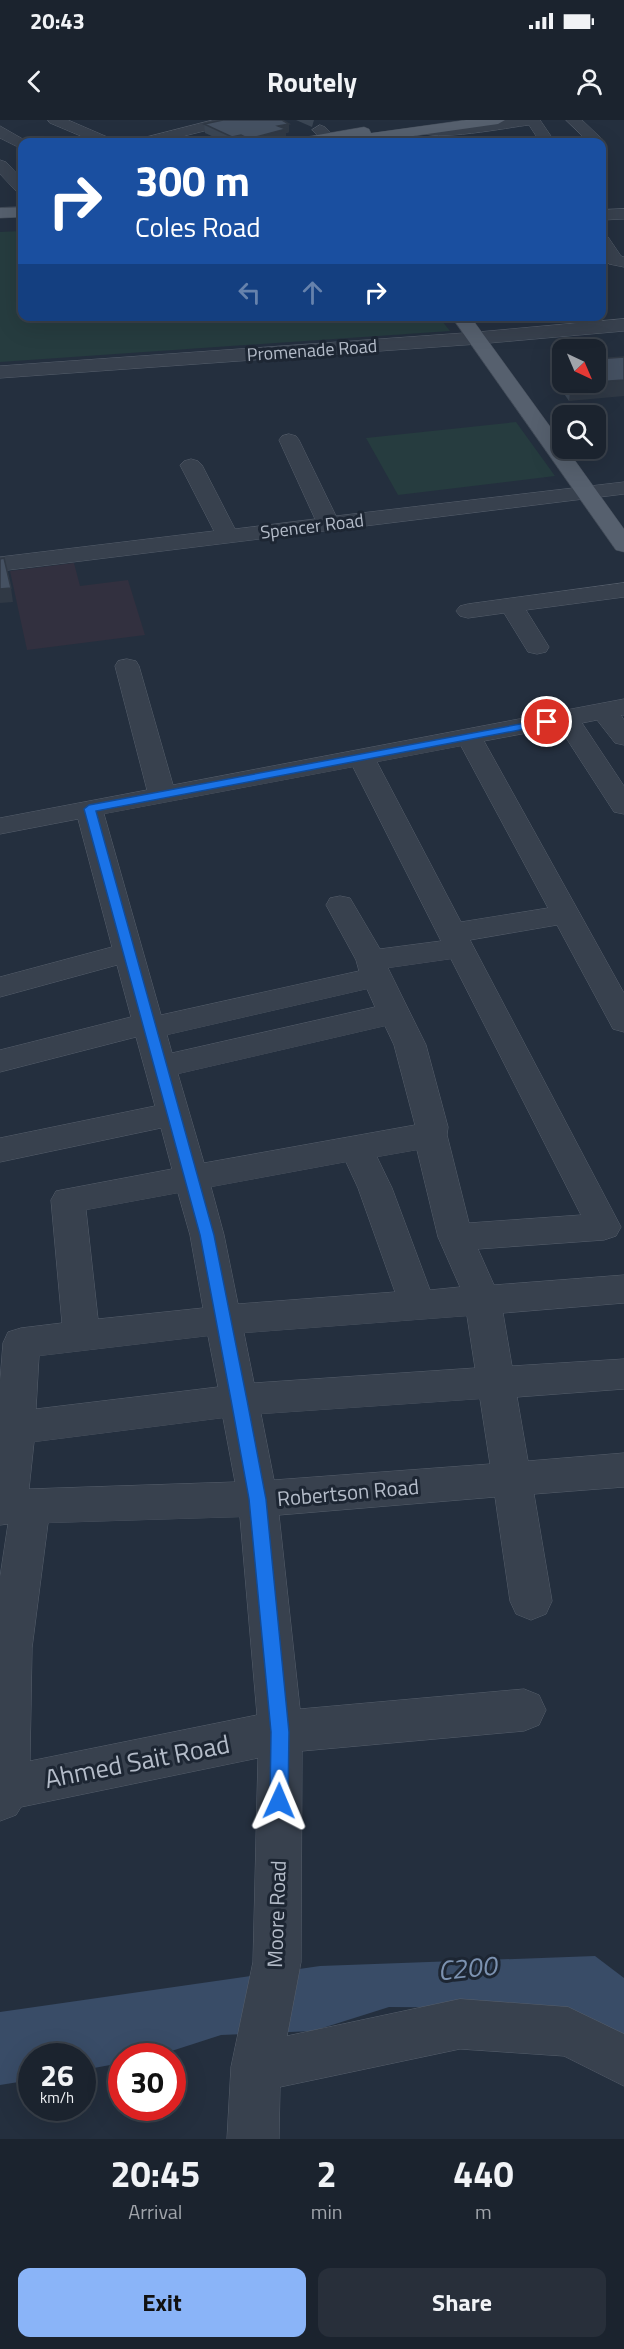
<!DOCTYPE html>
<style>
:root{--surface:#1b232e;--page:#282f3a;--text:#f1f3f6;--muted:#a0a4aa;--line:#39404a;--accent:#8ab4f8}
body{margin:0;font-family:"Titillium Web",sans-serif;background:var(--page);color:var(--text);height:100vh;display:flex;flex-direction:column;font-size:22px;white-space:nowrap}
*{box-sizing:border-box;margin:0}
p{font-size:20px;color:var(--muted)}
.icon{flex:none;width:33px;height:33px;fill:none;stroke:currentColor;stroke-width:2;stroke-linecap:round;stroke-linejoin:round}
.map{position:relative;height:2019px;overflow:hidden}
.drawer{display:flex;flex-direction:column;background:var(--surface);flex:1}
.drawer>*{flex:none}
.guide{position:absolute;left:18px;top:18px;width:588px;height:183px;border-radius:12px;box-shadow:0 6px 24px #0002,0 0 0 2px var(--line);background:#1a4fa0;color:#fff;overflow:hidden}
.needle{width:39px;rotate:136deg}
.buttons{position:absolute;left:552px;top:219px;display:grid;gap:12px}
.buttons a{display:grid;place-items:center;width:54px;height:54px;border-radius:12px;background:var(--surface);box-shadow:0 6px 24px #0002,0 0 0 2px var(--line);font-size:30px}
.speed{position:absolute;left:18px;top:1923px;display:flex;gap:12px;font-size:30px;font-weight:700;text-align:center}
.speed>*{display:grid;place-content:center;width:78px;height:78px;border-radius:50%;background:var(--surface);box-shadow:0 6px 24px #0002,0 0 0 2px var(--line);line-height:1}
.speed small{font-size:15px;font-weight:400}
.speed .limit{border:9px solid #d22;background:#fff;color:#111}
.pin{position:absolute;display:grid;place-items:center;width:51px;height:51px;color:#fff;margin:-26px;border:3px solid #fff;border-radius:50%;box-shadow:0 2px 6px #0007}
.me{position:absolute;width:66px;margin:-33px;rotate:1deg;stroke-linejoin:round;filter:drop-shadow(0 0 4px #0008)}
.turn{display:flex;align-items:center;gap:21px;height:126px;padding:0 18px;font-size:27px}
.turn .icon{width:78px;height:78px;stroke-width:2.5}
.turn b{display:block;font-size:42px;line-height:51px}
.lanes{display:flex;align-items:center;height:57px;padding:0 18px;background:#0003;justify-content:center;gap:30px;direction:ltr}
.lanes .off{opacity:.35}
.eta{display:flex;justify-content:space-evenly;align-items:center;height:102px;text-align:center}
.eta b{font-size:36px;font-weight:700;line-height:42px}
.cta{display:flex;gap:12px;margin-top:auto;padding:12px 18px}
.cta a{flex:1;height:69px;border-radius:12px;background:var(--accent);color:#111;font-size:24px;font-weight:700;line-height:69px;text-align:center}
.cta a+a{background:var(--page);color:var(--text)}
.status{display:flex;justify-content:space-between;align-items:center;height:42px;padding:0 30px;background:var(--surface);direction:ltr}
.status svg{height:16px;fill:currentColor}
header{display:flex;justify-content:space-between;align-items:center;height:78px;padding:0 18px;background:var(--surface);font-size:27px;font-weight:700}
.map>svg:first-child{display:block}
</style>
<div class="status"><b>20:43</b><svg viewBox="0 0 49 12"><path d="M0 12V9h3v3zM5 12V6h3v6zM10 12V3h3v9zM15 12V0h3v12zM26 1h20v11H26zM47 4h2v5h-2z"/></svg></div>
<header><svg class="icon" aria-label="back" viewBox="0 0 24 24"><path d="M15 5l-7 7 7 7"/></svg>Routely<svg class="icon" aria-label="person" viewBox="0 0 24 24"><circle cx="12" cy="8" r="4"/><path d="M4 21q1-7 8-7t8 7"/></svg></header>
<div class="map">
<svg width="624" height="2019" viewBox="0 0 624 2019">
<rect width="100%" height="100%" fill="#242f3e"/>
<path fill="#32303f" d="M74,443L80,466L128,460L145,515L27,530L10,451Z"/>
<g fill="#263c3f">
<path d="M22,111V196H438L450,211L0,242V112Z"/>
<path d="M516,302L555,356L398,375L366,318Z"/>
</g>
<path fill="#394c67" d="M595,1836L624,1858V1923L526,1888L389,1887L313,1911L221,1915L156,1936H122L121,1943L83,1950L82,1936H32L31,1960L0,1965V1892L320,1846Z"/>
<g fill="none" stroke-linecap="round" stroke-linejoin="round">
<defs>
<g id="minor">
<path d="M48,0H68L112,19L115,22H95L50,3Z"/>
<path d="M213,0H238L236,3L160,22H136L139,19Z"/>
<path d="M497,0H540L555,22H540L529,5C510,7 431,23 419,11L427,6Z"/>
<path d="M566,0H582L605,22L602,25V22H589Z"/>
<path d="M320,5L325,7L339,22H324L312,10Z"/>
<path d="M0,6L28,22H22V29L0,18Z"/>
<path d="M0,40L6,42L22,59V73L16,71L0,54Z"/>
<path d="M624,89V99L602,100V90Z"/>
<path d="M602,116L608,117L621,136L624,137V147L609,144L602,133Z"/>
<path d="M624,199V211L478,224L0,258V246L478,212Z"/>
<path d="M289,314L296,316L299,320L336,396L624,362V374L0,451V437L214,411L180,345L184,341L191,339L198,341L202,345L235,409L315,399L279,320L282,316Z"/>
<path d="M624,463V477L526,490L549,527L546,532L537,534L528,532L504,493L468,498L460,496L456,491L460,486L468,484Z"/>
<path d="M127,539L136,541L139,546L173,665L624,579V595H621L624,600V625L615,623L597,600L582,603L624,666V694L614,692L559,607L484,621L624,873V912L613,909L557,805L470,820L621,1107L616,1116L604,1120L478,1129L494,1165L624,1155V1183L503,1193L512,1246L624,1239V1269L517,1277L528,1341L624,1333V1367L534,1374L552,1481L546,1494L531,1500L516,1494L510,1481L495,1377L279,1395L300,1589L524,1569L539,1575L546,1590L539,1605L524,1611L302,1631L301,1842L287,1916L460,1879L568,1887L624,1914V1966L564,1936L460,1929L280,1967L279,2019H227L231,1947L253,1842L258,1638L21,1687L16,1695L0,1701V1457L8,1404L0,1405V1261L3,1223L8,1212L21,1208L62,1203L51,1080L56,1071L172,1049L161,1008L0,1042V1018L155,986L136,917L0,952V930L131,897L117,845L0,877V857L112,827L78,699L0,714V698L147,670L115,546L118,541ZM461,626L548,788L461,802L377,642ZM353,647L441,821L380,829L350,778L340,776L330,778L326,785L356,840L359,851L161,895L104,694ZM451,839L581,1095L469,1103L447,1015L448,1007L426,925L388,848ZM367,869L375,887L172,933L167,915ZM385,906L394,925L415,1005L204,1043L178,954ZM417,1030L438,1117L460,1167L430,1170L392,1068L377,1037ZM346,1042L358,1068L395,1172L238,1184L224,1115L211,1067ZM178,1073L190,1115L203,1188L98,1199L86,1090ZM467,1196L475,1248L254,1263L244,1213ZM208,1216L218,1267L36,1289L39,1236ZM480,1279L490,1344L274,1360L261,1294ZM223,1298L235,1362L29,1369L34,1322ZM240,1397L257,1595L30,1641L32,1528L48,1403Z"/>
</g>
<g id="major">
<path d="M466,0H505L498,4L371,22H298L306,17L364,7L369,9L371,13Z"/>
<path d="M22,87V97L0,98V88Z"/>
<path d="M451,196H470L562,323V328H566L624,409V432L616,430Z"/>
</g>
</defs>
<use href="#minor" stroke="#565f6c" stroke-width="1"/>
<use href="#major" stroke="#414a57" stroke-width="1"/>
<use href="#minor" fill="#38414e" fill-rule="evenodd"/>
<use href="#major" fill="#56606e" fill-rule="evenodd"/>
</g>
<g fill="#3b4654">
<path d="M296,0H314L312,7Z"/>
<path d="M204,4H289V12L286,13V18L269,22H225L205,13Z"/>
<path d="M562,242V262H596L569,281L554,259L556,243Z"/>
</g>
<g fill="#303945">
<path d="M289,4V12L286,13V18L269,22H249V19L278,6Z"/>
<path d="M241,15V22H232V17Z"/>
<path d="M624,260V276L569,281L571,264Z"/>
<path d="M11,468L13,482L0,483V469Z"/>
</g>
<g fill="#455162" stroke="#303945" stroke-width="1.5">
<path d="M223,0H282L289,4L278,6L286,9L249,19L241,15L232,17L204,4Z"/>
<path d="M624,237V260L596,262V239Z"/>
<path d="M562,242V252L556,243Z"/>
<path d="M570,262H592L571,264Z"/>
<path d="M4,438L11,468L0,469V439Z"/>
</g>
<path fill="#1a73e8" stroke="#114b97" stroke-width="1.5" d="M547,599L551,600V604L96,691L214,1115L247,1280L266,1379L289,1612L288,1681L286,1688L279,1690L273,1688L270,1681L271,1612L249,1379L231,1280L200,1115L84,689L89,685Z"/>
<g text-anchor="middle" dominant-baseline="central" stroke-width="6" stroke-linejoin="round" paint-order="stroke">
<g font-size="18" fill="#b4bcc9" stroke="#1d2633">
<text transform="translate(312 230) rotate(-4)">Promenade Road</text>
<text transform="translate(312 406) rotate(-7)">Spencer Road</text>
</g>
<g font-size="21" fill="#b4bcc9" stroke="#1d2633">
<text transform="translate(348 1372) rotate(-5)">Robertson Road</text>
<text transform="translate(276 1794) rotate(-88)">Moore Road</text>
</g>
<g font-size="26" fill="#b4bcc9" stroke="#1d2633">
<text transform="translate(137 1641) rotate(-11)">Ahmed Sait Road</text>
</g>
<g font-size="27" font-style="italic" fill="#7c92b1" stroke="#1d2633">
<text transform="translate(467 1847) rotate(-6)">C200</text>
</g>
</g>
</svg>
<div class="buttons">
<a><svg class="needle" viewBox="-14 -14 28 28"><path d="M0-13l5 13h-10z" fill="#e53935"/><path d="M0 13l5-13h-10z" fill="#a0a4aa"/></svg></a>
<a><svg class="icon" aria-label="search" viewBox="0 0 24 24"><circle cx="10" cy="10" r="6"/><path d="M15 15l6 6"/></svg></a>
</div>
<div class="speed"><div>26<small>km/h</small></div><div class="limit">30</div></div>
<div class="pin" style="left:547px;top:602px;background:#d93025"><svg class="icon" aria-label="arrive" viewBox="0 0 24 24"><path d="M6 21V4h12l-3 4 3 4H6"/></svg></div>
<svg class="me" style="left:279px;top:1681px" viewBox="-20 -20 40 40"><path d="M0-17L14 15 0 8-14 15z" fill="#1a73e8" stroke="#fff" stroke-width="4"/></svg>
<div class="guide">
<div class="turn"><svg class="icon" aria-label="right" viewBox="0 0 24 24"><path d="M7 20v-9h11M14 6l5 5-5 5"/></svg><div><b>300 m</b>Coles Road</div></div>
<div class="lanes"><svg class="icon off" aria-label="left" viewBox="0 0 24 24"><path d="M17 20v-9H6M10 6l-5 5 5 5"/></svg><svg class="icon off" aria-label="ahead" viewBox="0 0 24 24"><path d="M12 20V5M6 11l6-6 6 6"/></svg><svg class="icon" aria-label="right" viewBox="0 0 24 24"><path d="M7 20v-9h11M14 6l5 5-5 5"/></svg></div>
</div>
</div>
<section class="drawer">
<div class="eta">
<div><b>20:45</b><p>Arrival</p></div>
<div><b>2</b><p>min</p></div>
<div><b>440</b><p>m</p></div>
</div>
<div class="cta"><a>Exit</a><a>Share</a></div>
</section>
